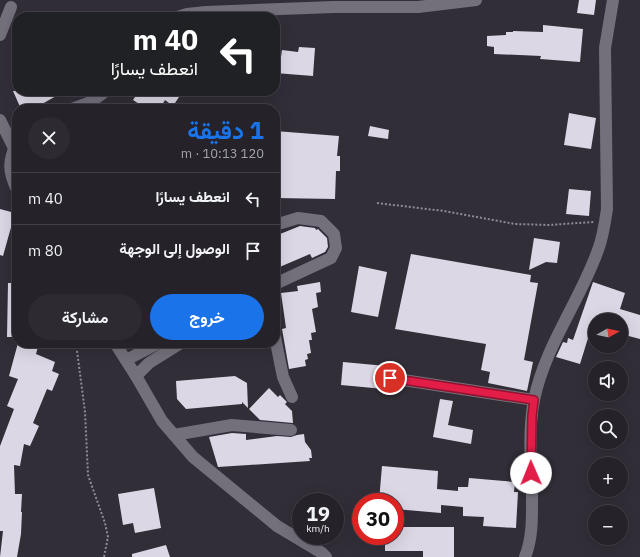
<!DOCTYPE html>
<html lang="ar">
<meta charset="utf-8">
<style>
:root{--surface:#25222a;--page:#2d2a32;--text:#f1f3f6;--muted:#a3a4a8;--line:#423f47;--accent:#1a73e8}
body{margin:0;font-family:"IBM Plex Sans",Vazirmatn,sans-serif;background:var(--page);color:var(--text);direction:rtl;height:100vh;display:flex;flex-direction:column;font-size:15px;white-space:nowrap}
*{box-sizing:border-box;margin:0}
p{font-size:13px;color:var(--muted)}
.icon{flex:none;width:22px;height:22px;fill:none;stroke:currentColor;stroke-width:2;stroke-linecap:round;stroke-linejoin:round}
.map{position:relative;flex:1;overflow:hidden;direction:ltr}
.sheet{position:absolute;left:12px;top:104px;width:268px;height:244px;display:flex;flex-direction:column;background:var(--surface);border-radius:16px;box-shadow:0 4px 16px #0002,0 0 0 1px var(--line);direction:rtl}
.sheet>*{flex:none}
.guide{position:absolute;left:12px;top:12px;width:268px;height:84px;border-radius:16px;box-shadow:0 4px 16px #0002,0 0 0 1px var(--line);direction:rtl;background:#202124;color:#fff;overflow:hidden}
.needle{width:26px;rotate:82deg}
.fabs{position:absolute;left:588px;top:313px;display:grid;gap:8px}
.fabs a{display:grid;place-items:center;width:40px;height:40px;border-radius:50%;background:var(--surface);box-shadow:0 4px 16px #0002,0 0 0 1px var(--line);font-size:20px}
.speed{position:absolute;left:292px;top:493px;display:flex;gap:8px;font-size:20px;font-weight:700;text-align:center}
.speed>*{display:grid;place-content:center;width:52px;height:52px;border-radius:50%;background:var(--surface);box-shadow:0 4px 16px #0002,0 0 0 1px var(--line);line-height:1}
.speed small{font-size:10px;font-weight:400}
.speed .limit{border:6px solid #d22;background:#fff;color:#111}
.pin{position:absolute;display:grid;place-items:center;width:34px;height:34px;color:#fff;margin:-17px;border:2px solid #fff;border-radius:50%;box-shadow:0 1px 4px #0007}
.me{position:absolute;width:44px;margin:-22px;rotate:359deg;stroke-linejoin:round;filter:drop-shadow(0 0 3px #0008)}
.turn{display:flex;align-items:center;gap:14px;height:84px;padding:0 16px;font-size:18px}
.turn .icon{width:52px;height:52px;stroke-width:2.5}
.turn b{display:block;font-size:28px;line-height:34px}
.round{display:grid;place-items:center;flex:none;width:42px;height:42px;border-radius:21px;background:var(--page)}
.headline{display:flex;align-items:center;justify-content:space-between;height:68px;padding:0 16px}
h1{font-size:24px;font-weight:700;line-height:30px;color:var(--accent)}
.action{display:flex;gap:8px;margin-top:auto;padding:8px 16px}
.action a{flex:1;height:46px;border-radius:24px;background:var(--accent);color:#fff;font-size:16px;font-weight:700;line-height:46px;text-align:center}
.action a+a{background:var(--page);color:var(--text)}
ul{padding:0;list-style:none}
li{display:flex;align-items:center;gap:12px;height:52px;padding:0 16px;border-top:1px solid var(--line)}
li div{flex:1}
li b{display:block;font-size:15px}
li em{font-style:normal}
.map>svg:first-child{display:block}
</style>
<div class="map">
<svg width="640" height="557" viewBox="0 0 640 557">
<rect width="100%" height="100%" fill="#312e38"/>
<g fill="#dbd7e4">
<path d="M579,0H596L594,15L577,13Z"/>
<path d="M543,25L583,29L580,62L540,59L541,56L494,54V47L487,46V36L506,35V32H513V31L543,32Z"/>
<path d="M299,47L315,48L313,76L275,73V56L281,57L282,50L298,52Z"/>
<path d="M13,91H65L42,104L45,109H21Z"/>
<path d="M139,91H183L173,106L165,100L160,109H147L133,100Z"/>
<path d="M569,113L596,118L591,149L564,145Z"/>
<path d="M370,126L389,130L388,139L368,136Z"/>
<path d="M275,131L339,136L337,156H340V171H336L335,199L275,198Z"/>
<path d="M569,189L591,191L589,216L566,214Z"/>
<path d="M0,209L15,213L3,256L0,255Z"/>
<path d="M300,226L315,228L316,230L318,229L327,238L328,247L325,252L312,258L310,254L275,269V236Z"/>
<path d="M534,238L560,242L557,263L546,262L529,270Z"/>
<path d="M411,254L531,275L530,282L538,283L524,360L533,362L527,391L488,383L490,372L481,370L486,344L395,329Z"/>
<path d="M359,266L387,272L378,317L351,312Z"/>
<path d="M320,282L321,292L316,293L318,307L312,309L316,332L311,333L312,340H309L311,353L307,354L308,359L305,360L306,366L289,369L282,329L286,328L281,293L298,291L297,286Z"/>
<path d="M593,282L625,293L620,309L640,315V339L621,334V320H595V337L589,335L580,364L556,357L563,342L567,343L568,338L573,340Z"/>
<path d="M8,283H17V337H7Z"/>
<path d="M18,343H39L36,354L55,362L52,371L59,374L52,391L47,389L33,423L39,426L30,446L24,444L20,466L14,465L15,494H22L21,512H22L21,534L17,557H0L3,531H0V446L14,409L7,406L18,379L9,376Z"/>
<path d="M343,362L386,366V372L383,377L385,383L384,389L341,385Z"/>
<path d="M235,376L247,383L248,408L242,402V404L186,409L177,399L176,381Z"/>
<path d="M269,388L278,397L280,395L287,402L285,404L292,411L293,423L260,420L249,409Z"/>
<path d="M440,399L453,401L448,425L473,430L471,444L433,437Z"/>
<path d="M232,433L246,434V440L277,436L291,437L297,435L304,434L305,442L311,450L312,458H309L310,461L218,467L209,437Z"/>
<path d="M382,466L438,471L437,489L458,491V487H468L469,478L515,482L514,492H518L516,528L483,526L484,517L463,516V507L441,505V513L395,509V502L379,501Z"/>
<path d="M154,488L161,528L135,533L133,523L123,525L118,494Z"/>
<path d="M395,527H454V557H423V551H385V536H395Z"/>
<path d="M166,545L170,557H132V554Z"/>
</g>
<g fill="none" stroke-linecap="round" stroke-linejoin="round">
<g stroke="#8e8c94" stroke-width="2" stroke-dasharray="2 2" stroke-linecap="butt">
<path d="M377,203L444,211L515,224L548,225L594,222"/>
<path d="M76,343L85,412L88,475L105,523L108,537L104,557"/>
</g>
<g stroke="#73707b" stroke-width="12">
<path d="M177,17L187,14L206,12L333,7H418L476,0"/>
<path d="M0,35L11,7"/>
<path d="M72,109L91,102L106,91"/>
<path d="M0,120L14,148"/>
<path d="M17,142C8,161 8,171 17,190"/>
<path d="M275,225L298,218L321,221L334,234L336,248L331,258L275,284"/>
<path d="M275,337L283,377L292,397"/>
<path d="M115,343L136,376L162,421L193,457L277,526L322,553L326,557"/>
<path d="M126,360L159,343"/>
<path d="M136,376L149,363L181,343"/>
<path d="M390,378L534,400"/>
<path d="M174,435L232,425L291,430"/>
<path d="M525,557C533,537 532,516 532,494C531,463 528,431 534,400C545,346 580,301 598,250C603,237 605,223 607,209L605,48L613,0"/>
</g>
</g>
<g fill="none" stroke-linecap="round" stroke-linejoin="round">
<defs>
<path id="route" d="M390,378L534,400L532,416L531,473"/>
</defs>
<use href="#route" stroke="#92132f" stroke-width="10"/>
<use href="#route" stroke="#e11d48" stroke-width="7"/>
</g>
</svg>
<div class="fabs">
<a><svg class="needle" viewBox="-14 -14 28 28"><path d="M0-13l5 13h-10z" fill="#e53935"/><path d="M0 13l5-13h-10z" fill="#a3a4a8"/></svg></a>
<a><svg class="icon" aria-label="sound" viewBox="0 0 24 24"><path d="M4 9h4l5-4v14l-5-4H4zM17 9q2 3 0 6"/></svg></a>
<a><svg class="icon" aria-label="search" viewBox="0 0 24 24"><circle cx="10" cy="10" r="6"/><path d="M15 15l6 6"/></svg></a>
<a>+</a>
<a>−</a>
</div>
<div class="speed"><div>19<small>km/h</small></div><div class="limit">30</div></div>
<div class="pin" style="left:390px;top:378px;background:#d93025"><svg class="icon" aria-label="arrive" viewBox="0 0 24 24"><path d="M6 21V4h12l-3 4 3 4H6"/></svg></div>
<svg class="me" style="left:531px;top:473px" viewBox="-20 -20 40 40"><circle r="19" fill="#fff"/><path d="M0-13L10 11 0 6-10 11z" fill="#e11d48"/></svg>
<div class="guide">
<div class="turn"><svg class="icon" aria-label="left" viewBox="0 0 24 24"><path d="M17 20v-9H6M10 6l-5 5 5 5"/></svg><div><b>40 m</b>انعطف يسارًا</div></div>
</div>
<section class="sheet">
<div class="headline"><div><h1>1 دقيقة</h1><p>120 m · 10:13</p></div><a class="round"><svg class="icon" aria-label="close" viewBox="0 0 24 24"><path d="M6 6l12 12M18 6L6 18"/></svg></a></div>
<ul>
<li><svg class="icon" aria-label="left" viewBox="0 0 24 24"><path d="M17 20v-9H6M10 6l-5 5 5 5"/></svg><div><b>انعطف يسارًا</b></div><em>40 m</em></li>
<li><svg class="icon" aria-label="arrive" viewBox="0 0 24 24"><path d="M6 21V4h12l-3 4 3 4H6"/></svg><div><b>الوصول إلى الوجهة</b></div><em>80 m</em></li>
</ul>
<div class="action"><a>خروج</a><a>مشاركة</a></div>
</section>
</div>
